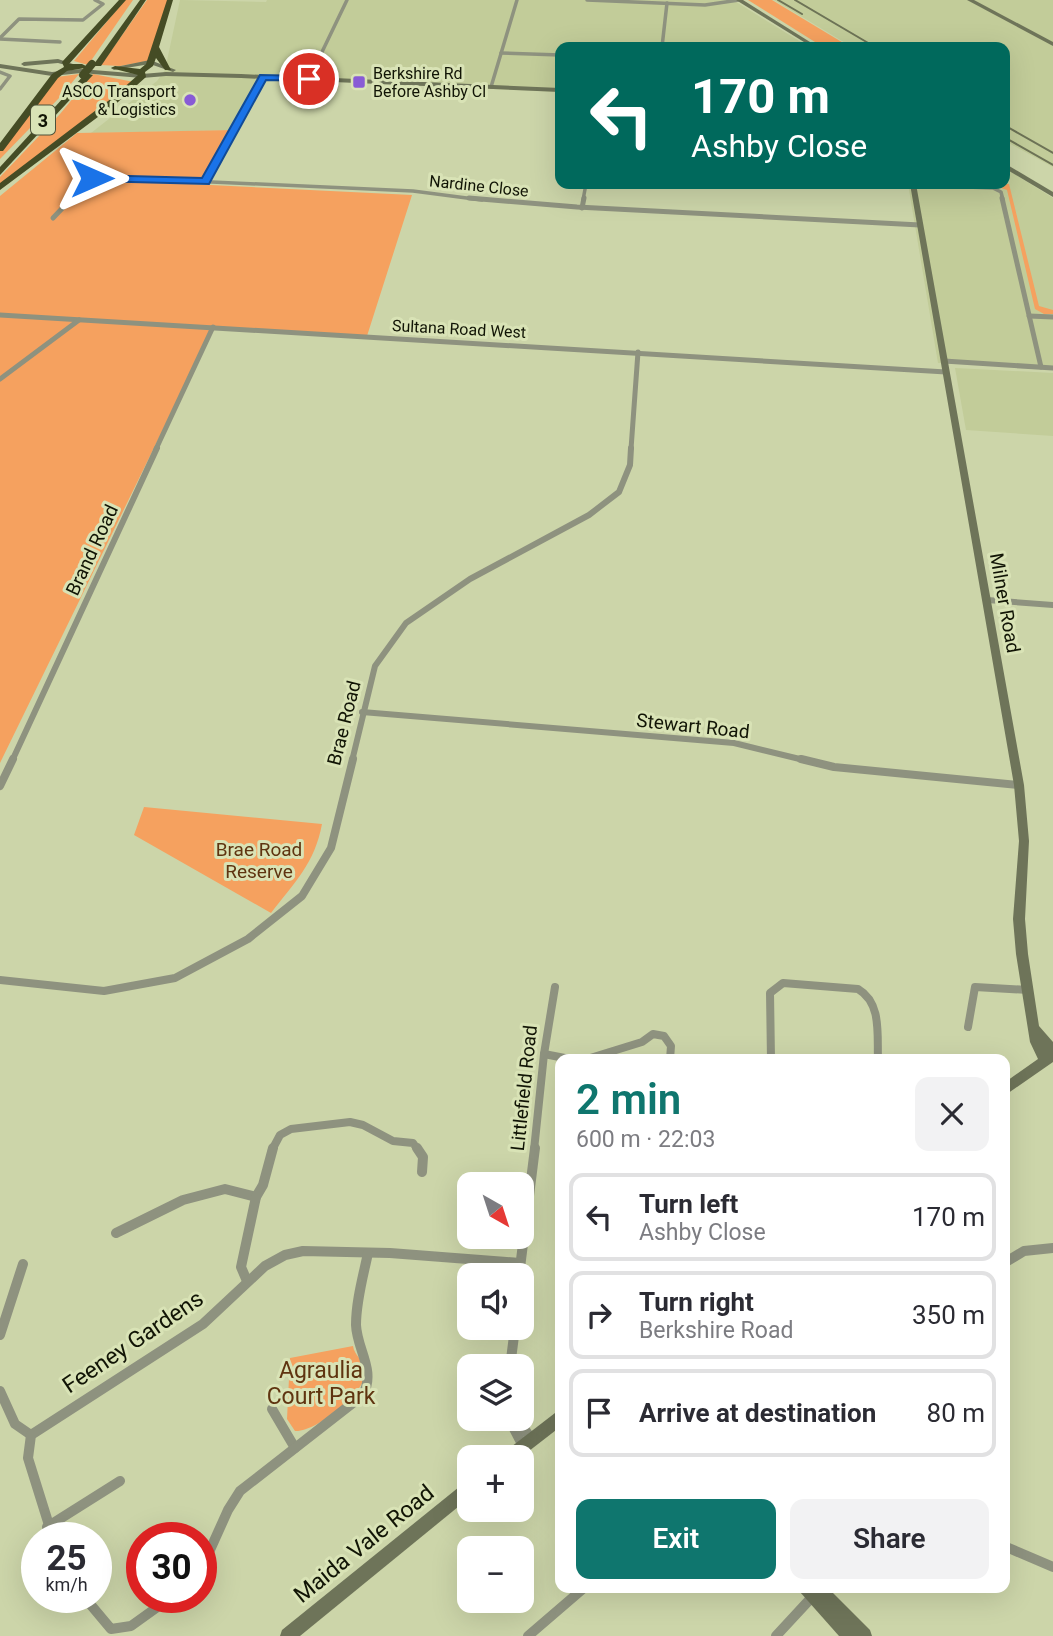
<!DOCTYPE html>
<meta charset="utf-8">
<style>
:root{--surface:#fff;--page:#f2f2f3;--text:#2b2b33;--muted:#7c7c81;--line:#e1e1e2;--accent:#0f766e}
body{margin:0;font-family:Roboto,sans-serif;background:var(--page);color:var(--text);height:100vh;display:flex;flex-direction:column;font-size:26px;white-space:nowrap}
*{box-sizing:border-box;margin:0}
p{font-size:23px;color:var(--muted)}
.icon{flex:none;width:38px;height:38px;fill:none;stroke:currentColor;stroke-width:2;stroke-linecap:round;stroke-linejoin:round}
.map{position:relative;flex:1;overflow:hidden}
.drawer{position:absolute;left:555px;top:1054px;width:455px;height:539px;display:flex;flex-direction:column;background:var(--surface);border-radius:14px;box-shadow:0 7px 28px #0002}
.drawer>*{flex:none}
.top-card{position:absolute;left:555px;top:42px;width:455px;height:147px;border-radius:14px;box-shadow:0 7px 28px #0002;background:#00695c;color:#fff;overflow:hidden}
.needle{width:46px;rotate:141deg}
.tools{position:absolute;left:457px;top:1172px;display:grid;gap:14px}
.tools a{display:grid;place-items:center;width:77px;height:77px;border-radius:14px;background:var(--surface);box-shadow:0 7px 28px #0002;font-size:35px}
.speed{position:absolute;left:21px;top:1522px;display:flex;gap:14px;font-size:35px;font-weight:700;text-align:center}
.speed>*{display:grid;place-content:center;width:91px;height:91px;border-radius:50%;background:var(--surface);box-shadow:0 7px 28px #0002;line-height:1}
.speed small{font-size:18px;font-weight:400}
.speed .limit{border:10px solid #d22;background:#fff;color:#111}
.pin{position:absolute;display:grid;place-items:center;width:60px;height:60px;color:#fff;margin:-30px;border:4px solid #fff;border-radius:50%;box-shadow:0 2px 7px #0007}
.me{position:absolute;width:77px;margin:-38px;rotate:90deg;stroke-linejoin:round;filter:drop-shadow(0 0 5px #0008)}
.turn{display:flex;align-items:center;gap:24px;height:147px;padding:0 21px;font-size:32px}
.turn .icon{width:91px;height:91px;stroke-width:2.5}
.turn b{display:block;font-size:49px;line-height:60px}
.round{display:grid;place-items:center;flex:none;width:74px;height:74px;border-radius:14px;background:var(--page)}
.overview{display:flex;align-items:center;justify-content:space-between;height:119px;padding:0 21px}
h1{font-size:42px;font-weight:600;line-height:52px;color:var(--accent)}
.button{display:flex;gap:14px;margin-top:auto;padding:14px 21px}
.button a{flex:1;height:80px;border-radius:14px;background:var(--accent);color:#fff;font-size:28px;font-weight:600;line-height:80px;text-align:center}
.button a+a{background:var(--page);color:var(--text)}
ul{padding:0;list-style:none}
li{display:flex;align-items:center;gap:21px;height:88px;margin:0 14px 10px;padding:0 7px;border:4px solid var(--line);border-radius:14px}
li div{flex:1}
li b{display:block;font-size:26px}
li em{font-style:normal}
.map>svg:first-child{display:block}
</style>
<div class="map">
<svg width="1053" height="1636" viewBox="0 0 1053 1636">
<rect width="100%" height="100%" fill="#ccd5a9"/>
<g fill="#c2cc99">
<path d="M180,0L266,2L267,0H733L809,47H560V92L262,78L235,130L91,133L157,81L165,70Z"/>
<path d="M774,0H1053V167L1005,141L1004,47H852Z"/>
<path d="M1005,168L1053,198V368L938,363L908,184H1004Z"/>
<path d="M955,368L1053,373V436L966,430Z"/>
</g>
<g fill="#f5a15f">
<path d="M125,0H133L88,65L74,61Z"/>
<path d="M147,0H168L148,61L120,66L101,65Z"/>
<path d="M748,0H772L850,47H823Z"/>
<path d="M79,74L60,97L0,159V151L57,77Z"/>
<path d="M93,74L134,82L0,185V177L60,114Z"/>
<path d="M234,130L206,181L101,177L90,179L412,195L367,336L213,327L0,763V196L77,133Z"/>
<path d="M989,184H1009L1039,306L1053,310V314H1044L1035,309L1007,190Z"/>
<path d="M144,807L322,824C315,863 294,883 271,913L134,835Z"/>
<path d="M353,1346C354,1355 364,1361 366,1370C368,1391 315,1433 295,1431L287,1419L290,1358Z"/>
</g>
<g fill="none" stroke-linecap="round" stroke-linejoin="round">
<g stroke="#8e927f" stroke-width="3.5">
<path d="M587,0L705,5L739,0"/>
<path d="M0,38L19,19L83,20L103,4L95,0"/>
<path d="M0,39L60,42"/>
<path d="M662,47L667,3"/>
<path d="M501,53L560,55"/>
<path d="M0,72L10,76L0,89"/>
<path d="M309,79L347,0"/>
<path d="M491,87L517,0"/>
<path d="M206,181L263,77"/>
<path d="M913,185L993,188L1001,192L1003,200"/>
<path d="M70,200L86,182L101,177L413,191L482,200"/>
<path d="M583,200L586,184"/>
</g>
<g stroke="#8e927f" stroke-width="5">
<path d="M469,198L577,207L920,225"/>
<path d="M1002,198L1041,367"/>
<path d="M582,208L584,198"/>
<path d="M53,218L72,198"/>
<path d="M0,315L946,372"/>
<path d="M1029,316L1053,317"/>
<path d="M944,361L1053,368"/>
<path d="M0,379L79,320"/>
<path d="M156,449L213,327"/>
<path d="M631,449L638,352"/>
</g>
<g stroke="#8e927f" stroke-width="6">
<path d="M987,600L1053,605"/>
<path d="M362,712L734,743L808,761"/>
<path d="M12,761L157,448"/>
<path d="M352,761L375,666L406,623L470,579L589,515L619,492L630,465L631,448"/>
</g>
<g stroke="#8e927f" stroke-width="8">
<path d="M801,759L834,767L1019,785"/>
<path d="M0,786L13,759"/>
<path d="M0,980L104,991L175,978L248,939L302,896L331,848L353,759"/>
<path d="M968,1027L975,987L1029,990"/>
<path d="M544,1054L570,1059"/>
<path d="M587,1059L642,1042L653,1034L664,1036L671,1046L670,1059"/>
<path d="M771,1059L770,993L783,983L858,989C882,1003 877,1035 878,1059"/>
<path d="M272,1150L280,1135L291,1129L350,1122L363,1125L393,1141L413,1143L418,1150"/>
<path d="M534,1150L544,1054L555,987"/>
</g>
<g stroke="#8e927f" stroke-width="10">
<path d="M417,1148L423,1157L422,1172"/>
<path d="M116,1233L183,1200L225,1189L256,1197"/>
<path d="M1004,1263L1024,1251L1053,1248"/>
<path d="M519,1276L535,1148"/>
<path d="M247,1281L241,1267L256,1197L263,1185L273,1148"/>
<path d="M0,1335L23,1264"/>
<path d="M510,1367L515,1328"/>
<path d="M0,1391L15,1424L31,1435"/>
<path d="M272,1409L295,1448"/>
<path d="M509,1419L523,1446"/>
<path d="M518,1419L531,1439"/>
<path d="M47,1527L120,1481"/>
<path d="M53,1538L28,1458L31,1435L203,1324L265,1266L285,1255L303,1251L390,1253L520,1263"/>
<path d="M1004,1546L1053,1567"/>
<path d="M201,1570L228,1510L240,1491L363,1395C376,1370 357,1350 356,1325C356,1301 363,1277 368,1253"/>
<path d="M85,1598L111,1629L131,1626L170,1598"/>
<path d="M528,1636L585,1587"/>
<path d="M776,1636L813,1596"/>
</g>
<g fill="#6e7459" fill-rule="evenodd">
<path d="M736,0H743L818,47H812Z"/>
<path d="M967,0H974L1053,42V46Z"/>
<path d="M58,59L76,65L73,67L58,63L24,66L21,64L24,62Z"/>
<path d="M150,60L176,70L173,72L150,64L114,70L111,68Z"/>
<path d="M0,64L52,72L81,69L142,74L166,72L241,74L560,88V92L241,78L166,76L142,78L81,73L52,76L0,68Z"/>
<path d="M1004,163L1053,192V197L1004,168Z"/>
<path d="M910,184H916L1024,785L1029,841L1025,919L1028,954L1039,1026L1053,1042V1062L1004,1096V1083L1038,1059L1030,1042L1016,954L1013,919L1019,841L1014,785Z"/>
<path d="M560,1411V1427L520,1458H501L503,1453L555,1413Z"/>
<path d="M469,1481V1498L300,1636H280L282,1630L464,1483Z"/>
<path d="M797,1587H827L870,1630L872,1636H839L800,1592Z"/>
</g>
<g fill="#454c25" fill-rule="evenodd">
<path d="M119,0H126L69,64H82L86,66L85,68L67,71L58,78L3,151H0V143L52,74L64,67L62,62Z"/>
<path d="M140,0H146L101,66H95L94,64Z"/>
<path d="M167,0H173L159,47L171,70H165L156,58L153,66L145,72L146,77L118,102L0,190V183L112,98L138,75L111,68L115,66L140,69L146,64Z"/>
<path d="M86,73L93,75L0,175V167Z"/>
</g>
<g stroke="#6d7356" stroke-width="2">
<path d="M778,0L802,14"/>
<path d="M795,0L875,47"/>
<path d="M1004,125L1053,153"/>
<path d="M1004,137L1053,165"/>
</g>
<path stroke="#454c25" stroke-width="8" d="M83,75L92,64"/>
</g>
<path fill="#1a73e8" stroke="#114b97" stroke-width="2" d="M260,75L309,76L314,79L309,81L266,80L209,184L92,181L87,178L92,175L202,178Z"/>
<g fill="#885bd5" stroke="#d9e3b6" stroke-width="2.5">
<rect x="352" y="75" width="14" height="14" rx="3.5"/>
<circle cx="190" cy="100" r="7"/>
</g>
<g text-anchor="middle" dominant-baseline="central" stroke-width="6" stroke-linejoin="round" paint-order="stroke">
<g font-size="16" fill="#111405" stroke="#d9e3b6" text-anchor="start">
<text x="373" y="73">Berkshire Rd<tspan x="373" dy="18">Before Ashby Cl</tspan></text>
<text x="176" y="91" text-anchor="end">ASCO Transport<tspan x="176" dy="18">&amp; Logistics</tspan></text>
</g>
<g font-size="16" fill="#111405" stroke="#d9e3b6">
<text transform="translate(479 186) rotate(6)">Nardine Close</text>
<text transform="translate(459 329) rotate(3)">Sultana Road West</text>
</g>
<rect fill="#d9e3b6" stroke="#4d523a" stroke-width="2" x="31" y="105.5" width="24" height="29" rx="5"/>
<g font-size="18" font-weight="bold" fill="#111405">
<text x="43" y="120">3</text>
</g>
<g font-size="19" fill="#111405" stroke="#d9e3b6">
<text transform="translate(92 550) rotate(-65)">Brand Road</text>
<text transform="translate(1005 603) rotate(80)">Milner Road</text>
<text transform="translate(344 723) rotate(-76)">Brae Road</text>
<text transform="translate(693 726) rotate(6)">Stewart Road</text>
<text transform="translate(524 1088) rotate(-84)">Littlefield Road</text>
</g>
<g font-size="19" fill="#5f3410" stroke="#d9e3b6">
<text x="259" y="849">Brae Road<tspan x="259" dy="22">Reserve</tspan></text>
</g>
<g font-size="23" fill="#111405" stroke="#d9e3b6">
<text transform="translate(133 1342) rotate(-34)">Feeney Gardens</text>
<text transform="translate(364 1544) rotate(-39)">Maida Vale Road</text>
</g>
<g font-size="23" fill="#5f3410" stroke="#d9e3b6">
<text x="321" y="1370">Agraulia<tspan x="321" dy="26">Court Park</tspan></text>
</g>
</g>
</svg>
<div class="tools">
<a><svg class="needle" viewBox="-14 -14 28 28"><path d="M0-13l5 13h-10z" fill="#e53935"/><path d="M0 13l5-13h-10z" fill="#7c7c81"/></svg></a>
<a><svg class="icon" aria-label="sound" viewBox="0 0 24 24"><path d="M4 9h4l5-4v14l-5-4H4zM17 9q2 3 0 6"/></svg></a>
<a><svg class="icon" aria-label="layers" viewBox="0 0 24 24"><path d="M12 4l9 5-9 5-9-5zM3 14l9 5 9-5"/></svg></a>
<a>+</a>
<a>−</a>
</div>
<div class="speed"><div>25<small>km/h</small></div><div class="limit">30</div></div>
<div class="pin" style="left:309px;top:79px;background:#d93025"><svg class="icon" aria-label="arrive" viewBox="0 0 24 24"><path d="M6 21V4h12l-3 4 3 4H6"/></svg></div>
<svg class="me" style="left:92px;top:178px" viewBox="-20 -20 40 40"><path d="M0-17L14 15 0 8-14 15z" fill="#1a73e8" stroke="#fff" stroke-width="4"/></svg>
<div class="top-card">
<div class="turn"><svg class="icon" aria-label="left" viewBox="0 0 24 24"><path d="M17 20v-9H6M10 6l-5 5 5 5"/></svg><div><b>170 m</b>Ashby Close</div></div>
</div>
<section class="drawer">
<div class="overview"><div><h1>2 min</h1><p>600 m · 22:03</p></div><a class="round"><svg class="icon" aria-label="close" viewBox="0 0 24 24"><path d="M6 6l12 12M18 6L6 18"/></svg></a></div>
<ul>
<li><svg class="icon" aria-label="left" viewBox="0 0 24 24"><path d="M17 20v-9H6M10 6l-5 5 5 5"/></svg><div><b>Turn left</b><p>Ashby Close</p></div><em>170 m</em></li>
<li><svg class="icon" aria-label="right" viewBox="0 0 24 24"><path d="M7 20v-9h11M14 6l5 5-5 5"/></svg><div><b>Turn right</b><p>Berkshire Road</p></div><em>350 m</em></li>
<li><svg class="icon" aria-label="arrive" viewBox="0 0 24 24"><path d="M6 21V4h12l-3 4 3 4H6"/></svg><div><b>Arrive at destination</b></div><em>80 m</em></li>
</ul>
<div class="button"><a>Exit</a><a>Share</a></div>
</section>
</div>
